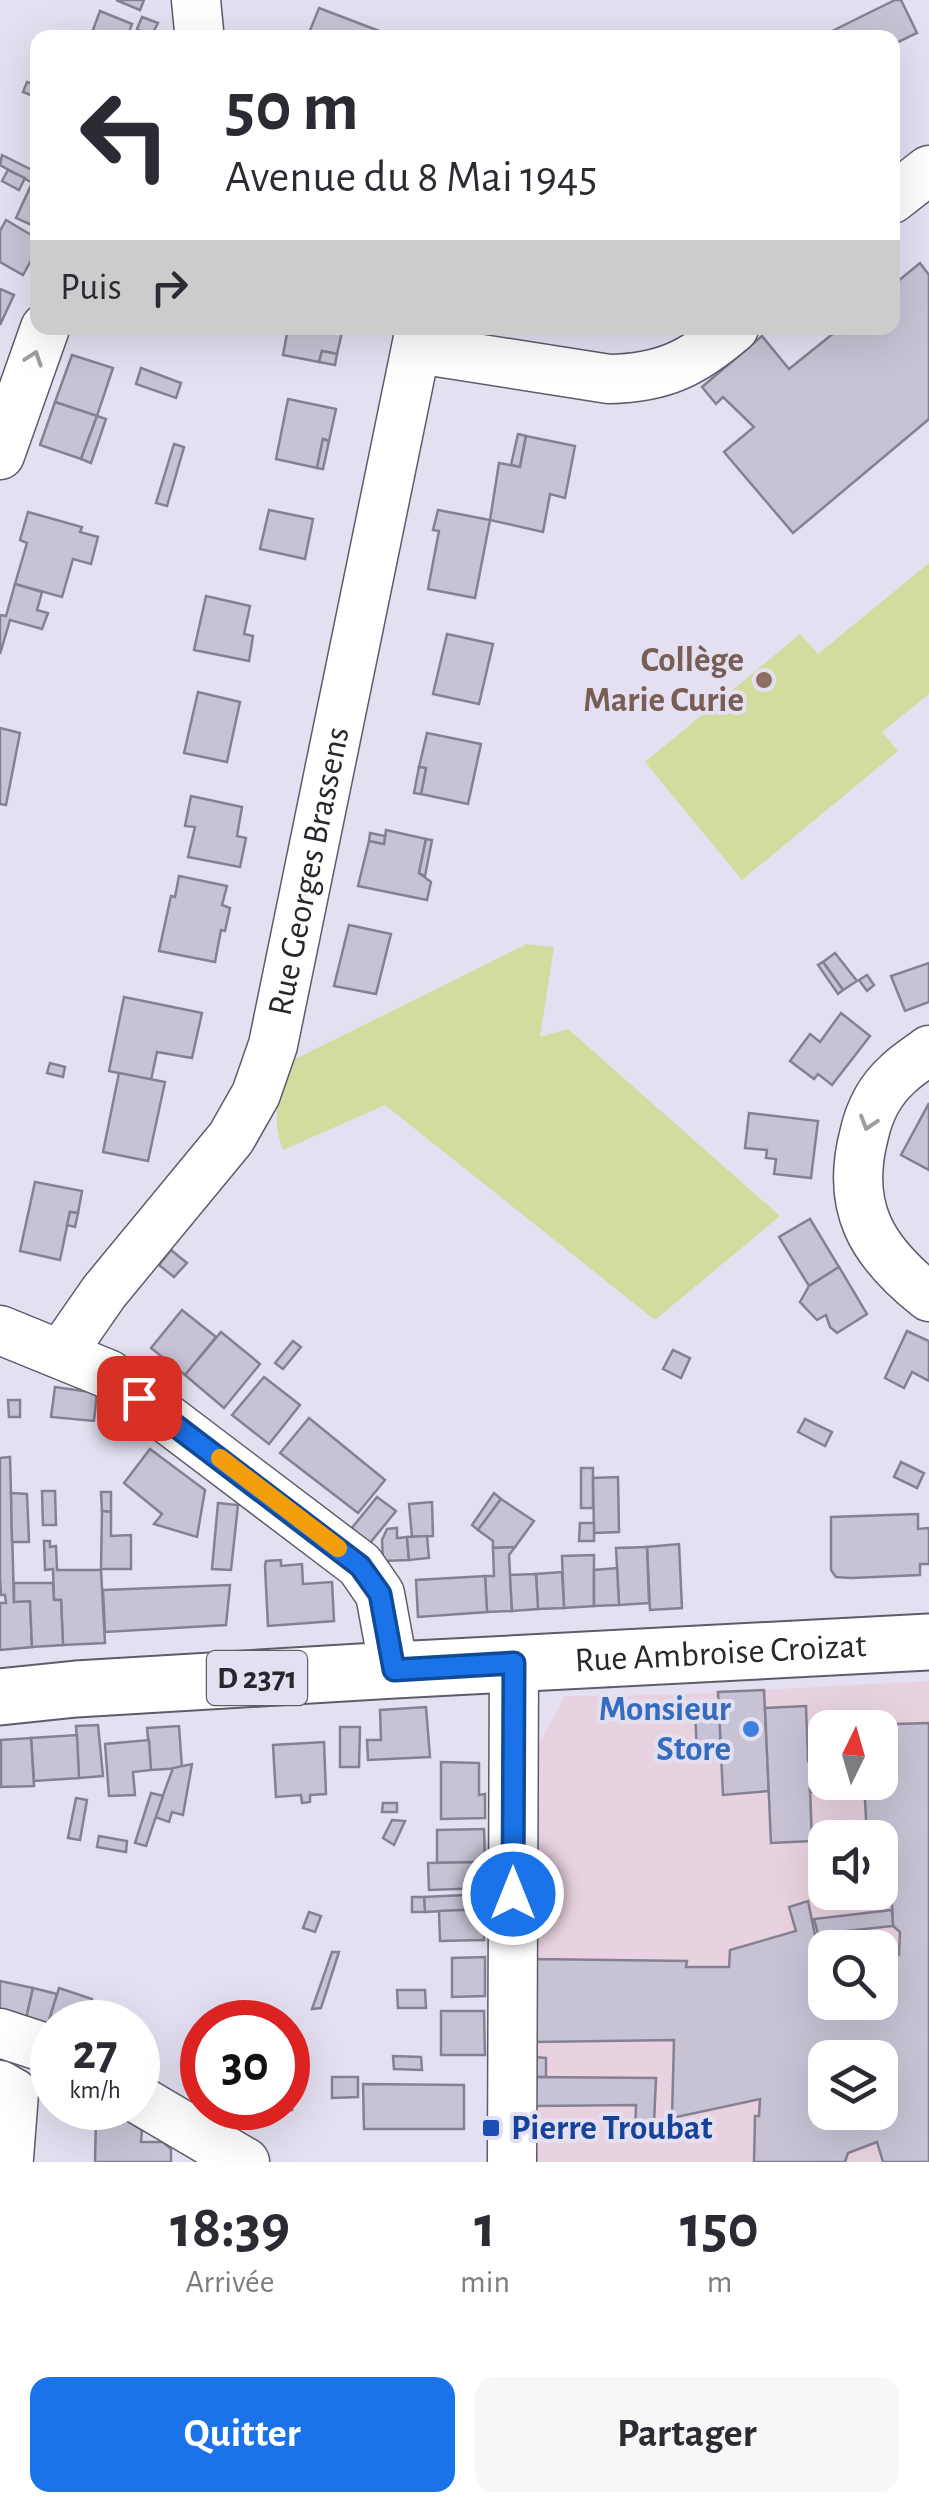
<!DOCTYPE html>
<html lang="fr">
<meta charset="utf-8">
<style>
:root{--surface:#fff;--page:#f7f7f7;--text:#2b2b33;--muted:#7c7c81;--accent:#1a73e8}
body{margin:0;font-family:"Alegreya Sans",sans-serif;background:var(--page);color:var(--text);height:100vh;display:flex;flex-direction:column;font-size:38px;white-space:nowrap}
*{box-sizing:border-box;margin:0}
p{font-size:32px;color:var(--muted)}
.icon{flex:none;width:55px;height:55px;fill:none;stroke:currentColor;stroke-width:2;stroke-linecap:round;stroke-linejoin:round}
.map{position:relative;height:2162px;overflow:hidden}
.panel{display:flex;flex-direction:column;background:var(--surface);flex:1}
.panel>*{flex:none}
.guide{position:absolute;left:30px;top:30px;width:870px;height:305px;border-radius:20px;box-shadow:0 10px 40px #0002;background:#fff;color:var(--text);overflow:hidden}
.needle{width:65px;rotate:5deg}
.fabs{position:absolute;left:808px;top:1710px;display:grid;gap:20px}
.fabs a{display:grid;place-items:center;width:90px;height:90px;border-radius:20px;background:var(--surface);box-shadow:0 10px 40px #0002;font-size:50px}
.speed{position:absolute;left:30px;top:2000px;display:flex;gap:20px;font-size:50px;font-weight:700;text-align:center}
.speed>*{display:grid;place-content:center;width:130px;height:130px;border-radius:50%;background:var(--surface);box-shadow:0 10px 40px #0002;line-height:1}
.speed small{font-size:25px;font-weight:400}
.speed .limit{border:15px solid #d22;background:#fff;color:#111}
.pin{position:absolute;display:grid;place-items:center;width:85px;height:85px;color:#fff;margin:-42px;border-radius:20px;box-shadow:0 5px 15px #0006}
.me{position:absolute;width:110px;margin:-55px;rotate:0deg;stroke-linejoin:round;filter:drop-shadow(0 0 8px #0008)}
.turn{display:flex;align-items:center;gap:35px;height:210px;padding:0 30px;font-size:45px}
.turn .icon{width:130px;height:130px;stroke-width:2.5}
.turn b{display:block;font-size:70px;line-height:85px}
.then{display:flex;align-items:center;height:95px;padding:0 30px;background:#0003;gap:20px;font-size:38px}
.eta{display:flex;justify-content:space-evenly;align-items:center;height:170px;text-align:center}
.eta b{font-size:60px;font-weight:700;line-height:70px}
.primary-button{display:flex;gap:20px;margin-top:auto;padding:20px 30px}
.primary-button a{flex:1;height:115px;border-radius:20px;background:var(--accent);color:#fff;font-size:40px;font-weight:700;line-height:115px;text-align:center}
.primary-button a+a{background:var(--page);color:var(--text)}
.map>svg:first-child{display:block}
</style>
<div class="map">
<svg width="929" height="2162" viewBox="0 0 929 2162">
<rect width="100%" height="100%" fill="#e4e0f2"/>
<path fill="#e8d2df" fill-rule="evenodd" d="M929,1681V2162H532L528,1958L539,1744L565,1696L668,1695ZM825,1728H880V1782H825ZM825,1838H880V1892H825ZM825,1948H880V2002H825ZM825,2058H880V2112H825Z"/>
<g fill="#d4db9f">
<path d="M929,563V694L882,732L898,751L742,880L645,762L800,634L818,654Z"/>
<path d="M527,944L554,947L540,1037L568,1029L780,1216L655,1320L385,1105L283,1150C269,1113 281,1096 293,1060Z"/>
</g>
<g fill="#c7c3d5" stroke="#858192" stroke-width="2.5" fill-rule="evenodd">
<path d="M116,0H144L140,10Z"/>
<path d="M895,0H901L917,33L892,45V38H818Z"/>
<path d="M319,8L382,32L380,38H307Z"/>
<path d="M100,11L132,24L127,38H90Z"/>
<path d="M142,17L158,23L151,36L137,29Z"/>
<path d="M27,82L38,86V98L23,92Z"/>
<path d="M2,155L38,173V186L0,165Z"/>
<path d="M8,170L25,178L19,190L2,181Z"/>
<path d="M32,183L38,186V228L16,218Z"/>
<path d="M6,220L38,239V248L23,275L0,262V231Z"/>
<path d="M920,263L929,275V419L793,533L724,452L754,427L723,397L716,404L702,387L762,336L789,369L840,328H892V286Z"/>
<path d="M0,289L14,295L0,325Z"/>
<path d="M288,328H343L337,354L322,351L319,362L283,355Z"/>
<path d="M322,351L337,354L335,365L319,362Z"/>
<path d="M72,355L113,368L97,416L55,402Z"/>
<path d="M141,368L181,383L176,398L136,384Z"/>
<path d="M288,399L336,409L329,441L323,439L317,468L276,459Z"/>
<path d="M55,402L97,416L81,459L40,445Z"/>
<path d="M97,416L106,419L91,463L81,459Z"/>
<path d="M518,434L526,436L520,467L511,465Z"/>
<path d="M526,436L575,446L565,498L550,494L543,532L490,520L499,463L520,467Z"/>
<path d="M323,439L329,441L323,469L317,468Z"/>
<path d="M174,444L184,447L167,506L156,503Z"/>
<path d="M269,510L313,519L305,559L260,549Z"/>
<path d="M438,510L490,520L475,598L428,589L439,531L433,530Z"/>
<path d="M28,512L82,527L80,532L98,537L91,564L73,559L62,597L15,584L27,543L20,540Z"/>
<path d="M15,584L42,592L37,610L48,613L42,629L10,620L0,654V615L6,616Z"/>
<path d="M206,596L250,606L244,634L253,636L249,661L194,650Z"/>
<path d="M447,634L493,644L479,704L433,694Z"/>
<path d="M198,692L240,702L227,762L184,753Z"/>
<path d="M0,728L20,733L6,805L0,804Z"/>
<path d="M427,733L481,744L468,804L421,794L426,768L419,767Z"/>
<path d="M419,767L426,768L421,794L414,793Z"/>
<path d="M191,796L242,807L237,836L246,838L240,867L188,857L195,827L185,826Z"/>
<path d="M386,830L426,839L419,873L431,882L427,900L358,886L369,841L384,844Z"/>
<path d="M370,833L385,836L384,844L369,841Z"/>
<path d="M426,839L432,840L425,876L419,873Z"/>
<path d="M179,876L227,886L222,905L230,908L225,931L221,930L215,962L159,951L171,896L175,897Z"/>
<path d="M349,925L391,934L376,994L334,986Z"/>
<path d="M835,953L857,981L843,990L823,962Z"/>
<path d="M823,962L843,990L838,994L818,965Z"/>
<path d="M929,963V1002L905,1011L891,976Z"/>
<path d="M867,975L874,985L867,991L859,980Z"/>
<path d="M124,997L202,1013L192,1058L157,1052L151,1080L109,1071Z"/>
<path d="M841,1013L870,1036L832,1085L818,1074L814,1079L790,1061L810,1034L820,1042Z"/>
<path d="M50,1063L65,1067L63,1077L47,1073Z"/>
<path d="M119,1073L165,1082L148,1161L103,1152Z"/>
<path d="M929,1103V1170L901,1155Z"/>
<path d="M749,1113L818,1121L811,1178L774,1174L776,1159L766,1158L767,1150L745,1148Z"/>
<path d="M35,1182L82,1191L78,1213L70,1212L60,1260L20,1251Z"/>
<path d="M70,1212L78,1213L75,1227L67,1225Z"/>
<path d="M810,1219L839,1267L809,1286L779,1237Z"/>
<path d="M171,1250L187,1263L174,1277L159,1265Z"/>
<path d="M839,1267L867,1314L837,1333L830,1327L826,1315L817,1320L800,1302L809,1286Z"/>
<path d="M182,1310L216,1337L185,1375L151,1348Z"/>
<path d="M907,1331L929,1341V1381L912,1372L904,1388L885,1378Z"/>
<path d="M221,1332L260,1364L224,1408L185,1375Z"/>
<path d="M293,1341L301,1347L283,1369L275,1363Z"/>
<path d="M673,1350L690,1358L681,1378L663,1369Z"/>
<path d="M264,1377L300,1405L269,1444L232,1415Z"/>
<path d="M55,1387L97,1393L94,1421L51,1417Z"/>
<path d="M8,1400H20V1417H9Z"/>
<path d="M309,1418L385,1480L358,1513L280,1453Z"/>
<path d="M805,1419L832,1432L825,1446L798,1432Z"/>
<path d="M150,1449L205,1490L197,1537L154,1524L162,1514L124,1483Z"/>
<path d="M10,1457L14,1602L30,1601L32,1647L0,1650V1603H6L5,1595H1L0,1577V1458Z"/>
<path d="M901,1462L924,1473L917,1488L894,1477Z"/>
<rect x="581" y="1468" width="12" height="40"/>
<path d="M618,1477L619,1532L594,1533L593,1478Z"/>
<path d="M42,1491H55L56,1525H43Z"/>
<path d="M101,1492H111V1512L102,1511Z"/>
<path d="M11,1493L27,1494L29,1542H12Z"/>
<path d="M494,1493L501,1499L478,1530L472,1525Z"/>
<path d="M377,1497L396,1511L370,1543L351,1529Z"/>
<path d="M501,1499L534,1521L515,1547L493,1548V1541L478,1530Z"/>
<path d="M432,1502L433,1536L412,1537L409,1504Z"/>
<path d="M218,1503L238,1505L231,1570L212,1569Z"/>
<path d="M102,1511L111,1512V1536L131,1535V1569H101Z"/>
<path d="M918,1514V1529L929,1528V1564H920V1575L851,1578L836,1577L831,1570V1517Z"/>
<path d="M580,1523H594V1541H579Z"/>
<path d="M397,1528V1538L407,1537L409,1560L383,1561L382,1540L387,1529Z"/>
<path d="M427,1536L429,1558L409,1560L407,1537Z"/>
<path d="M44,1541H50V1547L56,1546L57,1570H101L105,1643L63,1645L61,1600H54L53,1569L45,1570Z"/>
<path d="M679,1544L682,1608L650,1610L647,1547Z"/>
<path d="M515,1547L509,1555L512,1611L487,1612L485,1576H494L493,1548Z"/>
<path d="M647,1547L649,1603L619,1605L616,1548Z"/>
<path d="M594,1555V1606L564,1608L562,1556Z"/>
<path d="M281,1560V1566L302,1564L303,1584L332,1582L334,1621L268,1626L265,1566L266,1561Z"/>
<path d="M617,1568L619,1605L594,1606V1570Z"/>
<path d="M562,1572L564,1608L538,1609L536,1574Z"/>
<path d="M536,1574L538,1609L512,1611L510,1575Z"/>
<path d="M485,1576L487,1612L418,1617L416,1580Z"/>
<path d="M14,1583H53L54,1600H61L63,1645L32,1647L30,1601L14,1602Z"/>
<path d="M230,1585L226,1625L105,1632L103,1590Z"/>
<path d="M764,1690L769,1791L723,1795L718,1692Z"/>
<path d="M806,1706L808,1761L823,1771V1782L824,1788L810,1789L812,1841L771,1843L765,1708Z"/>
<path d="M426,1707L430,1757L368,1760L367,1740H381L380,1710Z"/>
<path d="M695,1707H719L721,1758H697Z"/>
<path d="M929,1723V2162H883L877,2142L848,2153L845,2162H754L755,2116H759L760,2099L672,2118L674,2040L534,2042V1959L687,1961L686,1967H729L730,1950L796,1931L789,1907L808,1901L815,1935L818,1934L825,1948V2002H880V1955H899L900,1932L893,1926L889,1835L867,1836L864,1782H880V1728L861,1725ZM825,2058H880V2112H825Z"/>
<path d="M98,1725L103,1776L79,1778L76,1726Z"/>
<path d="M179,1726L182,1768L151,1770L147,1728Z"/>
<path d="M340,1727H360L359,1767H340Z"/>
<path d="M77,1735L79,1778L34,1781L31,1738Z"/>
<path d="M31,1738L34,1786L1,1787V1740Z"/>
<path d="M149,1740L151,1770L133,1772L135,1795L109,1796L105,1744Z"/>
<path d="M324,1742L326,1794L310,1795V1802L302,1803L301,1795L276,1797L273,1745Z"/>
<path d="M441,1762L479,1763V1795L485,1794V1818L441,1819Z"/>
<path d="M192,1764L183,1815L172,1812L169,1822L155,1817L173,1768Z"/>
<path d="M823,1782H864L865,1790L810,1792V1789L824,1788Z"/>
<path d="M151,1793L163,1796L146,1846L135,1843Z"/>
<path d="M76,1798L87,1800L80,1840L68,1838Z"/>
<path d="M383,1803H397V1812H382Z"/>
<path d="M392,1820L405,1821L394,1845L383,1838Z"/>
<path d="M484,1829L485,1862L437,1863V1830Z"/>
<path d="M99,1836L127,1841L126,1852L97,1847Z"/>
<path d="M485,1862V1888L429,1890L428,1863Z"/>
<path d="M485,1894V1909L425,1912L424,1897Z"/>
<path d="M412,1897H424L425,1912H412Z"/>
<path d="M485,1909L484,1940L440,1941L439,1911Z"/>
<path d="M892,1910L893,1926L818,1934L814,1919Z"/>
<path d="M309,1912L321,1916L315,1932L303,1928Z"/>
<path d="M332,1952H339L321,2008L312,2009Z"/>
<path d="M485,1957V1996L452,1997V1958Z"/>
<path d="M0,1981L33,1988L26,2019L0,2013Z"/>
<path d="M33,1988L57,1994L48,2024L26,2019Z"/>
<path d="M59,1988L92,1999L83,2022L48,2024Z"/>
<path d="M397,1990H425L426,2008H398Z"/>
<path d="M441,2011H484L485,2055H441Z"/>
<path d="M393,2056L421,2057L422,2070L394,2069Z"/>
<path d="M534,2057L546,2058V2077H534Z"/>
<path d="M288,2064L296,2067L292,2110L273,2108H288Z"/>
<path d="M332,2077H358V2097L332,2098Z"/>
<path d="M534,2077L656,2078L654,2124H646L645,2135H635L636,2105L534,2106Z"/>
<path d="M363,2084L464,2085V2129H364Z"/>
<path d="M96,2119H124L142,2130L141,2142H163L171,2149V2162H95Z"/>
</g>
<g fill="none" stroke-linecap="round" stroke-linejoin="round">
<defs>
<g id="minor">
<path d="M196,0L199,31"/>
<path d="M892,199L929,170"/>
<path d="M418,349L609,379C664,378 693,363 734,328"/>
<path d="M0,455L45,328"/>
<path d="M929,1050C919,1058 907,1065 898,1074C880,1090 869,1112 864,1135C845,1208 872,1252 929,1297"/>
<path d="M0,1330L108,1374L360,1565L380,1594L394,1670"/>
<path id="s1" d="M61,1354L104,1292L231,1138L256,1094L273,1045L420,328"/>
<path d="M0,2033L52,2050"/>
<path d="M0,2085L14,2093L9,2158L3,2162"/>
<path d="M138,2099L245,2162"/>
<path d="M512,2162L514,1663"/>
</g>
<g id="major">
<path id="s2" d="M0,1697L76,1689L394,1670L929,1642"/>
</g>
</defs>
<use href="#minor" stroke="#5e5b6a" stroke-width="51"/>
<use href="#major" stroke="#5e5b6a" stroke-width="59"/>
<use href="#minor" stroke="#fff" stroke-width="48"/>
<use href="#major" stroke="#fff" stroke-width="55"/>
</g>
<defs><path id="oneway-chevron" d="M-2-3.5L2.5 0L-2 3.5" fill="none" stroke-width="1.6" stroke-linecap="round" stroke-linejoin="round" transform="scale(2.5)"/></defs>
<g stroke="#9e9ea0">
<use href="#oneway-chevron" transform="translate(34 358) rotate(-71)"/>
<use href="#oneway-chevron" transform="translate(868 1123) rotate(107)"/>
</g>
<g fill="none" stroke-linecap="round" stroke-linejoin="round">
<defs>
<path id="route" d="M139,1398L360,1566L380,1594L394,1670L514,1663L513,1894"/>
</defs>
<use href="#route" stroke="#114b97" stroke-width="25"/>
<use href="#route" stroke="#1a73e8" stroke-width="18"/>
<path stroke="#f59e0b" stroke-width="18" d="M220,1458L338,1548"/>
</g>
<circle fill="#8d6e63" stroke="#e4e0f2" stroke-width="4" cx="764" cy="680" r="10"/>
<circle fill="#3f7fe0" stroke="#e4e0f2" stroke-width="4" cx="751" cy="1729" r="10"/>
<rect fill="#1a4fb4" stroke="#e4e0f2" stroke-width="4" x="481" y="2118" width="20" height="20" rx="5"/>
<g text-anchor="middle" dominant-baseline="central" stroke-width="8" stroke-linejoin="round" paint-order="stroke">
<rect fill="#e4e0f2" stroke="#605e68" stroke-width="2.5" x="207" y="1651" width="100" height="54" rx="8"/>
<g font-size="32" font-weight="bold" fill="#28272d">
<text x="257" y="1678">D 2371</text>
</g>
<g font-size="35" font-weight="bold" fill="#785e54" stroke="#e4e0f2" text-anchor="end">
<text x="744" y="660">Collège<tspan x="744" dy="40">Marie Curie</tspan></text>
</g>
<g font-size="35" fill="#28272d" stroke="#e4e0f2">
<text stroke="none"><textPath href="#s1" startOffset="555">Rue Georges Brassens</textPath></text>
<text stroke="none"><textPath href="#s2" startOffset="722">Rue Ambroise Croizat</textPath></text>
</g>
<g font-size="35" font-weight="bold" fill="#366cbe" stroke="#e4e0f2" text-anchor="end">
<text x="731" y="1709">Monsieur<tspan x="731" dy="40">Store</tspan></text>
</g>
<g font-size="35" font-weight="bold" fill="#164399" stroke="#e4e0f2" text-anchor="start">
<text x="511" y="2128">Pierre Troubat</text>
</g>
</g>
</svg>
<div class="fabs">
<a><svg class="needle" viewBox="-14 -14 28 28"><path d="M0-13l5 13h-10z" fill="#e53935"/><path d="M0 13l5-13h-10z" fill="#7c7c81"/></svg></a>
<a><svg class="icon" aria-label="sound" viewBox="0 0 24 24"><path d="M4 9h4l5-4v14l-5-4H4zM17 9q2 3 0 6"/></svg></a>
<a><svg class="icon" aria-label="search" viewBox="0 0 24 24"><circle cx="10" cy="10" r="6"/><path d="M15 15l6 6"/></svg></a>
<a><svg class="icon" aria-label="layers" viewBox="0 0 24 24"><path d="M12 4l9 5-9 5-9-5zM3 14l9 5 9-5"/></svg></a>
</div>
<div class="speed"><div>27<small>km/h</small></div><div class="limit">30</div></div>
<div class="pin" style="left:139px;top:1398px;background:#d93025"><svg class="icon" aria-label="arrive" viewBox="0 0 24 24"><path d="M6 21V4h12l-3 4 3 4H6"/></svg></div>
<svg class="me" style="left:513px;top:1894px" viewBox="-20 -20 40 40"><circle r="17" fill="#1a73e8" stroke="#fff" stroke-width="3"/><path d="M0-11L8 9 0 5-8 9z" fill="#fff"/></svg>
<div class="guide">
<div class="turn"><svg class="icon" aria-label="left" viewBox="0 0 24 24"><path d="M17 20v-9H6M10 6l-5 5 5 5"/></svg><div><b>50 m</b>Avenue du 8 Mai 1945</div></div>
<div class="then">Puis<svg class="icon" aria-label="right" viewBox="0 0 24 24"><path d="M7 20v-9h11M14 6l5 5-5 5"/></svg></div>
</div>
</div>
<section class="panel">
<div class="eta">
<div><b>18:39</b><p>Arrivée</p></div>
<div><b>1</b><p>min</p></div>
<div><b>150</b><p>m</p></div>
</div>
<div class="primary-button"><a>Quitter</a><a>Partager</a></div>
</section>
